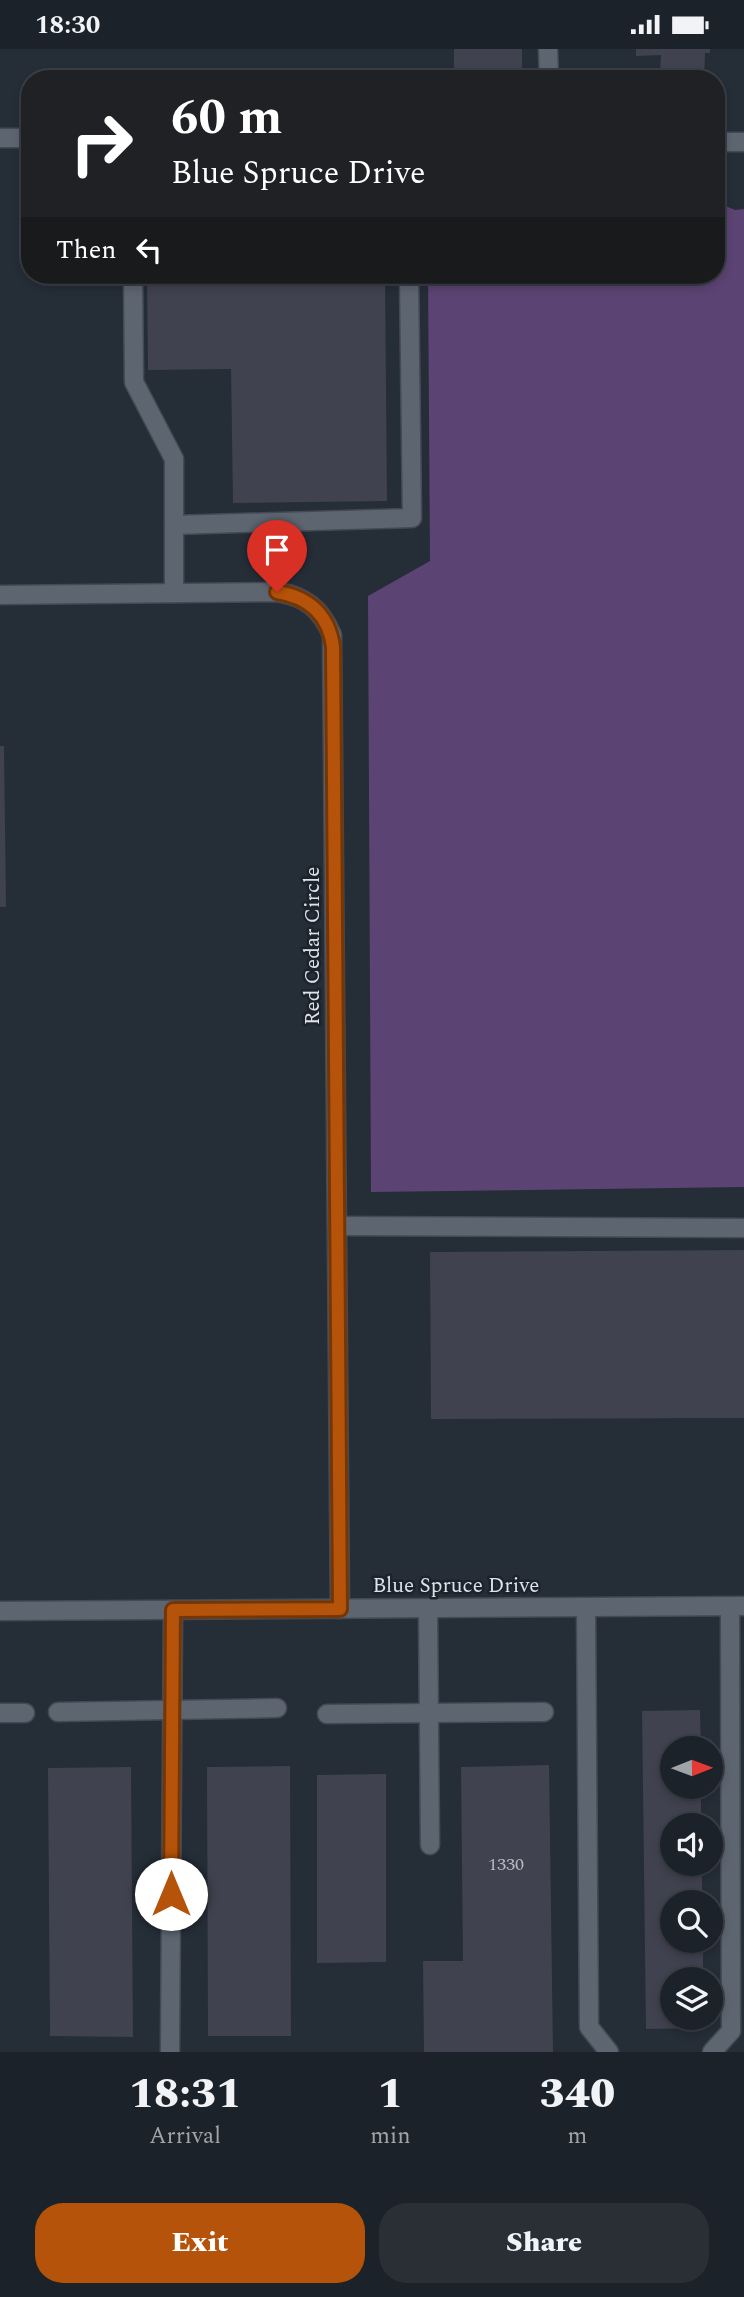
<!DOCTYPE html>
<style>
:root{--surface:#1c2229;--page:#292f35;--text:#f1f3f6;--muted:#a0a4a8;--line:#3a3f46;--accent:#b45309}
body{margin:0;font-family:Spectral,serif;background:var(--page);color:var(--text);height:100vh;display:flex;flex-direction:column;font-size:26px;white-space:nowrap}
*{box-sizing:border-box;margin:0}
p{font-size:23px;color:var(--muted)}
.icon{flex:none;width:38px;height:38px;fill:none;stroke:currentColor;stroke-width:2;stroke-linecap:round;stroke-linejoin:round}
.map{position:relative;height:2003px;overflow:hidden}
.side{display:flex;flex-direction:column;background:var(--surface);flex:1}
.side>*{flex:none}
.top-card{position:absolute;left:21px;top:21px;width:704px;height:214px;border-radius:28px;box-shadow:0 4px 10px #0003,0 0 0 2px var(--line);background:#202124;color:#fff;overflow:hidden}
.needle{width:46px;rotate:89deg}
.fabs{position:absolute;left:660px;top:1687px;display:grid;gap:14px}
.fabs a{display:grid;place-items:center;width:63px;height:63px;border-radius:50%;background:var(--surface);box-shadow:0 4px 10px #0003,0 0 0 2px var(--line);font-size:35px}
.pin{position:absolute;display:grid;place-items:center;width:60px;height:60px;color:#fff;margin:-72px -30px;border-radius:50% 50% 50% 0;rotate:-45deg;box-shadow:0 0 7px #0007}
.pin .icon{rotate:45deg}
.me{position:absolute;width:77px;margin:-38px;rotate:0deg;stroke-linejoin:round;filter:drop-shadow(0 0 5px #0008)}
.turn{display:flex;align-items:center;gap:24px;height:147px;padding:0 35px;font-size:32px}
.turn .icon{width:91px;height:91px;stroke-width:2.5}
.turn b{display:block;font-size:49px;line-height:60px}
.then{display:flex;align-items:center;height:66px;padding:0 35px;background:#0003;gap:14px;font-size:26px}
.eta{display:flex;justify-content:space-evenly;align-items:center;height:119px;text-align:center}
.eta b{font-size:42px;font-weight:800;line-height:49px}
.action{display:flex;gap:14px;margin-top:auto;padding:14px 35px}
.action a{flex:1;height:80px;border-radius:28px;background:var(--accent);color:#fff;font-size:28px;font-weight:800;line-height:80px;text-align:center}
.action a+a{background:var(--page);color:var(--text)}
.status{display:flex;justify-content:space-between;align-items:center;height:49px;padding:0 35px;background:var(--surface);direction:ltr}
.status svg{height:19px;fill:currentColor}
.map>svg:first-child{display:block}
</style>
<div class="status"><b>18:30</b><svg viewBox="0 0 49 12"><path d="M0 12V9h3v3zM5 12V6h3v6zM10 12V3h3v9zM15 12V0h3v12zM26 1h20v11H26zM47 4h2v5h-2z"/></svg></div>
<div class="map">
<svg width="744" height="2003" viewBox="0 0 744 2003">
<rect width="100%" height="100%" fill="#252d37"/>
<path fill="#5b4373" d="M716,153L735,161L744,160V1138L371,1143L368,547L430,512L428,226H716Z"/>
<g fill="#41424f">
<rect x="454" y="0" width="68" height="25"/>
<path d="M636,0H710V4H705L704,30H690V24H660L661,6L636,7Z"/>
<path d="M147,226H385L387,452L233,454L231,320L148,321Z"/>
<path d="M0,697H4L6,858H0Z"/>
<path d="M744,1201V1369L431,1370L430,1203Z"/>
<path d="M700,1661L701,1699H672V1738H701V1776H672V1815H702V1853H672V1892H703V1930H672V1969H704V1979L646,1980L642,1662Z"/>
<path d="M549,1716L553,2003H424L423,1912H463L461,1718Z"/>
<path d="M290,1717L291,1987H208L207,1718Z"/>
<path d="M131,1718L133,1988L50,1987L48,1719Z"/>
<path d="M386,1725V1913L317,1914V1726Z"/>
</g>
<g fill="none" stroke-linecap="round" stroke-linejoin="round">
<defs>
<g id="lane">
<path d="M548,0L549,30"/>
<path d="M0,89H30"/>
<path d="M716,93H744"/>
<path d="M133,226L134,333L174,410V544"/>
<path d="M174,476L412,469L409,226"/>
<path d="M337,1177L744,1179"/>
<path d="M586,1559L589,1978L609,2003"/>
<path d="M428,1560L430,1796"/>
<path d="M58,1663L277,1659"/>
<path d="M0,1664H25"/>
<path d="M327,1665L544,1663"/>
<path d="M170,2003L173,1561"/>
<path d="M712,2003L731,1982L730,1558"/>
</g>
<g id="street">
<path d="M0,546L277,543C305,547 321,560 332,586L340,1560"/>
<path d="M0,1562L744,1557"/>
</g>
</defs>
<use href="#lane" stroke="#444a53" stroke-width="21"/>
<use href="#street" stroke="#444a53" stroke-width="21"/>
<use href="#lane" stroke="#5d6571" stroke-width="18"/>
<use href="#street" stroke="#5d6571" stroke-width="18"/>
</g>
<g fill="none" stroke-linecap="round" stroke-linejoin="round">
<defs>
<path id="route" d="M171,1845L173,1561L340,1560L333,598C329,566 309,548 277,543"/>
</defs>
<use href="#route" stroke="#753606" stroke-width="18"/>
<use href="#route" stroke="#b45309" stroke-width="12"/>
</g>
<g text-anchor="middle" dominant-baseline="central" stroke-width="5" stroke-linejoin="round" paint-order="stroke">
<g font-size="18" fill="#b5bac2">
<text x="506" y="1815">1330</text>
</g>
<g font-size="21" fill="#dce2e8" stroke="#1c232d">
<text transform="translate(313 897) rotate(-90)">Red Cedar Circle</text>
<text x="456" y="1537">Blue Spruce Drive</text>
</g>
</g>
</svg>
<div class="fabs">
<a><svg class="needle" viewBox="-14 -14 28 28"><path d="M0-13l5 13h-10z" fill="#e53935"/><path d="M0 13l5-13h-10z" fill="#a0a4a8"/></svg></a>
<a><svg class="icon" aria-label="sound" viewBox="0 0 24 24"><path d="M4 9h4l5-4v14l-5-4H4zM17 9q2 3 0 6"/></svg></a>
<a><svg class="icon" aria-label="search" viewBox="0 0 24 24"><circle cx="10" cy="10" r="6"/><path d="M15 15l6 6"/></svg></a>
<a><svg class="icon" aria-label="layers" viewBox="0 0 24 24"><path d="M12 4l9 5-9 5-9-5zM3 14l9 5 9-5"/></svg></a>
</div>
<div class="pin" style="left:277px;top:543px;background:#d93025"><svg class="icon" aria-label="arrive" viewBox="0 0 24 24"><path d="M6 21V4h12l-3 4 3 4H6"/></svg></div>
<svg class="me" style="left:171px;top:1845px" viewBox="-20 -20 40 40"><circle r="19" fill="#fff"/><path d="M0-13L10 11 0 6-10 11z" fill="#b45309"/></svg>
<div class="top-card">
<div class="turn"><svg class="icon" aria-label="right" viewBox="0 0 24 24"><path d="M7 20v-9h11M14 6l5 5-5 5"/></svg><div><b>60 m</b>Blue Spruce Drive</div></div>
<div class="then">Then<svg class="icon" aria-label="left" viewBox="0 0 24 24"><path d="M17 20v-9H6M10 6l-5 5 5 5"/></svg></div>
</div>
</div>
<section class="side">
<div class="eta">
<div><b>18:31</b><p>Arrival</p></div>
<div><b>1</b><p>min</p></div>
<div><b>340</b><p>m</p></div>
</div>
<div class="action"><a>Exit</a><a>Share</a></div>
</section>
